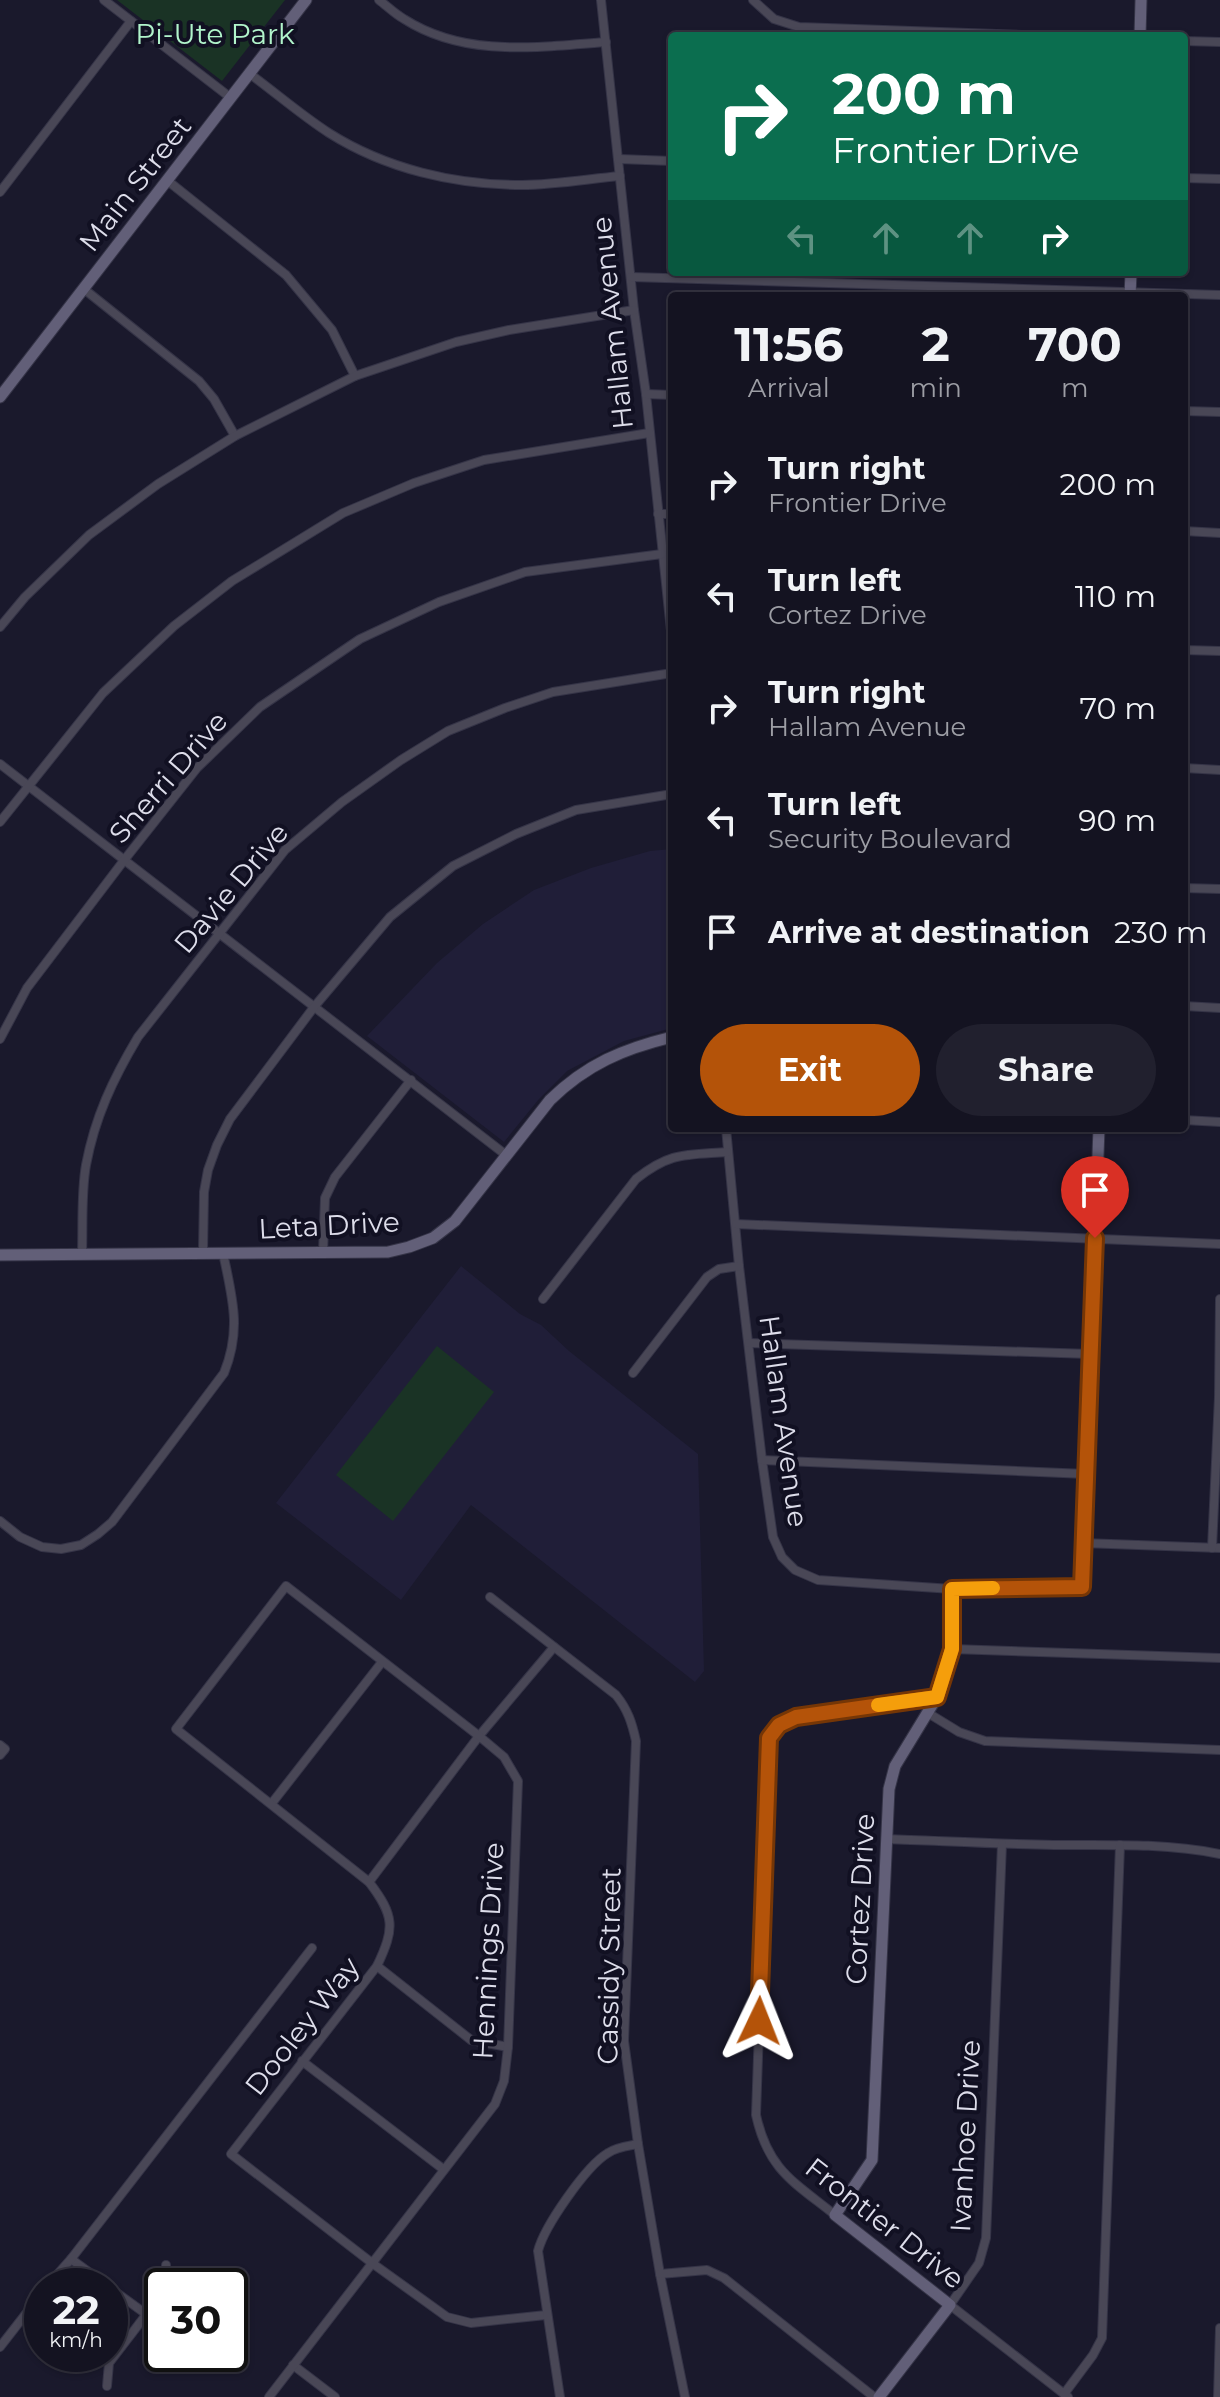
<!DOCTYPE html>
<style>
:root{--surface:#141321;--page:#21202e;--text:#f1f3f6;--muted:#9d9ea5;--line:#33323f;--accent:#b45309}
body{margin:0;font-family:Montserrat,sans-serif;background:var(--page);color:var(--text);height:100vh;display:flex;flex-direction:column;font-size:30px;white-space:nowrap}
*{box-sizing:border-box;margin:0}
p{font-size:26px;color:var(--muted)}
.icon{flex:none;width:44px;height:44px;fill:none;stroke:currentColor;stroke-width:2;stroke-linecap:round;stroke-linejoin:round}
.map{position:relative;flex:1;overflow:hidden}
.panel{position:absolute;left:668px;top:292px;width:520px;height:840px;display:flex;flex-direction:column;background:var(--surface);border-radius:8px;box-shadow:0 2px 6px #0004,0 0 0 2px var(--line)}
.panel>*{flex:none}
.guide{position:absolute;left:668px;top:32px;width:520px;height:244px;border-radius:8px;box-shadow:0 2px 6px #0004,0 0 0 2px var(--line);background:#0b6e4f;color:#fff;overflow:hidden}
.speed{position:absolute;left:24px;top:2268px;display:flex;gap:16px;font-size:40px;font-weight:700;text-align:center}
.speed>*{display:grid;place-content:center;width:104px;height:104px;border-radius:50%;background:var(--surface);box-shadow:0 2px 6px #0004,0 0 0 2px var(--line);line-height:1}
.speed small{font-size:20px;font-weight:400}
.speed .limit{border:4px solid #111;border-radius:12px;background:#fff;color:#111}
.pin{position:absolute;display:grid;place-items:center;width:68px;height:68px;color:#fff;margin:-82px -34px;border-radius:50% 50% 50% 0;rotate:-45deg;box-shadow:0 0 8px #0007}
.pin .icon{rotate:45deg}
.me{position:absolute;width:88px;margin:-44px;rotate:2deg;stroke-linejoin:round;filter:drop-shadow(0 0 6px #0008)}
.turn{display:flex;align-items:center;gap:28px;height:168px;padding:0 32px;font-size:36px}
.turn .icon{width:104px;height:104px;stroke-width:2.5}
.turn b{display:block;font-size:56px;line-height:68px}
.lanes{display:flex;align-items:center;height:76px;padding:0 32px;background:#0003;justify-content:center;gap:40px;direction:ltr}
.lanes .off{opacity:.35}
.eta{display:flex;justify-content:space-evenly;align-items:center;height:136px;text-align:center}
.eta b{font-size:48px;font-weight:700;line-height:56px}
.button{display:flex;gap:16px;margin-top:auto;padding:16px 32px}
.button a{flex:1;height:92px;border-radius:48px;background:var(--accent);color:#fff;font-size:32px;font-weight:700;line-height:92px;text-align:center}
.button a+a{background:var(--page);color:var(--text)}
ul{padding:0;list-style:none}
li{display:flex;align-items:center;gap:24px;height:112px;padding:0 32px}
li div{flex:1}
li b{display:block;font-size:30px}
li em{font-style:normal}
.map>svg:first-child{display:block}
</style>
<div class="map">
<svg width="1220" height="2397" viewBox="0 0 1220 2397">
<rect width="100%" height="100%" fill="#1a192c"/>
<g fill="#201e38">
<path d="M672,849V1028L624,1041L567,1071L539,1099L504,1142L367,1036L437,963L483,924L534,890L591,868L650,851Z"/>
<path d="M461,1266L520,1314L541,1325L569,1351L698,1454L704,1671L695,1682L471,1505L401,1600L276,1503Z"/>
</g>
<g fill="#1a3325">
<path d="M117,0H285L222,81Z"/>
<path d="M437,1346L494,1392L393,1521L336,1475Z"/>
</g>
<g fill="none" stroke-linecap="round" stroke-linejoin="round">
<defs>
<g id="street">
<path d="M104,0L231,98"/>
<path d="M379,0C387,6 395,14 404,19C465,58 537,47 606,42"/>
<path d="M601,0L634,310L646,394L672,640"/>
<path d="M753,0L774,19L799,27L1050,36"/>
<path d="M1184,41L1220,42"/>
<path d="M250,74C276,93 301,115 329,133C386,169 455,185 522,185C554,185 588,179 620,176"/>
<path d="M619,159L672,161"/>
<path d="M1184,178L1220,179"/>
<path d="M168,181L286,275L332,330L355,376"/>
<path d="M0,192L131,21"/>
<path d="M631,277L1220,295"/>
<path d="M84,289L199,381L214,399L235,436"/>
<path d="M646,394L672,395"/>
<path d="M1184,411L1220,412"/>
<path d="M658,514H672"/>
<path d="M1184,531L1220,533"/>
<path d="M0,627L25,597L89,535L158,484L235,436L355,376L456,342L509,330L634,310"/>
<path d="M1184,650L1220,651"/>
<path d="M0,764L506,1155"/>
<path d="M1184,768L1220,770"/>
<path d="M0,822L103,693L174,626L232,581L343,513L414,483L484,460L649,433"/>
<path d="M1184,888L1220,889"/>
<path d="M1184,1006L1220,1008"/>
<path d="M0,1039L27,988L125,859L197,768L260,707L360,639L439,602L525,572L662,554"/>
<path d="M1184,1120L1220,1122"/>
<path d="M726,1128L739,1266L762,1460L773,1537L782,1557L795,1570L818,1580L952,1589"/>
<path d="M736,1224L1220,1244"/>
<path d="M203,1253L204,1192L208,1170L217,1145L230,1119L314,1007L390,917L453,866L516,834L576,810L672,794"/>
<path d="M323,1253L325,1198L335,1177L411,1080"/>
<path d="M82,1254C83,1225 81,1193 86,1165C95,1117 113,1079 138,1037L285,850L342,802L401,760L448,731L505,708L553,692L672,673"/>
<path d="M543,1299L636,1179C670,1152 685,1155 727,1152"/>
<path d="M749,1343L1090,1354"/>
<path d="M633,1373L707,1277L719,1269L739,1266"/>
<path d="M762,1460L1086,1474"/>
<path d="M0,1521L20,1537L42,1547L61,1549L81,1545L98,1534L112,1522L224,1373C242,1329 232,1297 223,1253"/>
<path d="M1083,1543L1220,1548"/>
<path d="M1212,1548L1219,1397L1220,1299"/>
<path d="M490,1597L616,1695C628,1710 632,1723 636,1741L624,2041L638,2144L660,2274L685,2397"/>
<path d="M952,1649L1220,1658"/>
<path d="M928,1713L959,1732L985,1741L1220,1750"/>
<path d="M0,1745L5,1749L0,1755"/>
<path d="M272,1803L382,1662"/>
<path d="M887,1839C943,1841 998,1844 1054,1845C1109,1845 1166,1843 1220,1854"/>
<path d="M1002,1844L986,2238L979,2263L950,2305L1068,2397"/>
<path d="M369,1882L479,1736L554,1647"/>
<path d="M377,1966L471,2040L508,2047"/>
<path d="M302,2061L443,2169"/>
<path d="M835,2215C794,2182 768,2170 756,2115L769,1738L779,1725L796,1717L937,1697"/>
<path d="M71,2259L108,2286"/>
<path d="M660,2274L707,2270L724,2278L874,2397"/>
<path d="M47,2286L71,2259L312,1948"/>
<path d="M166,2286V2265"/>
<path d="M110,2288L146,2314"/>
<path d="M0,2347L42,2293"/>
<path d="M293,2365L335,2397"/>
<path d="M107,2386L109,2363L162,2294"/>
<path d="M1064,2394L1093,2355L1102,2338L1120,1845"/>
<path d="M269,2397L495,2104L504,2081L508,2047L518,1781L504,1757L479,1736L286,1586L176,1729L369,1882C395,1916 395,1928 377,1966L231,2154L372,2263L447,2317L471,2323L546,2315"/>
<path d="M560,2397L538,2251C544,2227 586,2166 608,2153C616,2147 628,2146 638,2144"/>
<path d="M1218,2397L1220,2328"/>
</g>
<g id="secondary">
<path d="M1140,36L1141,0"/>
<path d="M1130,296L1131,272"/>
<path d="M0,397L306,0"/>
<path d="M0,1255L388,1252L409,1247L433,1238L455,1221L550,1100C587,1064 623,1049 672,1037"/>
<path d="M879,2397L950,2305L835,2215L872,2160L889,1789L895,1766L937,1697L952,1649V1589L1082,1587L1099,1128"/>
</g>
</defs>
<use href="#street" stroke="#353447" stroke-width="10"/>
<use href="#secondary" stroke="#353447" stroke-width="13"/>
<use href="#street" stroke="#494756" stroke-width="8"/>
<use href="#secondary" stroke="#625f78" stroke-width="11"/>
</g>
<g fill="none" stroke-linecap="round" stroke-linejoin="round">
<defs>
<path id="route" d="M759,2021L769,1738L779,1725L796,1717L937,1697L952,1649V1589L1082,1587L1095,1238"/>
</defs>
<use href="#route" stroke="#753606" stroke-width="20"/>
<use href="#route" stroke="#b45309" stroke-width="14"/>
<path stroke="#f59e0b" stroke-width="14" d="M878,1705L937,1697L952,1649V1589L993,1588"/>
</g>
<g text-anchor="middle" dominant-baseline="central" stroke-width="8" stroke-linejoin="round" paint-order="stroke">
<g font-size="28" fill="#b1f4cb" stroke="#111022">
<text x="215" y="34">Pi-Ute Park</text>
</g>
<g font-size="28" fill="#ddddea" stroke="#111022">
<text transform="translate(135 184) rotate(-52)">Main Street</text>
<text transform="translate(612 323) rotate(-96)">Hallam Avenue</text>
<text transform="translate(168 777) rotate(-49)">Sherri Drive</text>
<text transform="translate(231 888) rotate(-50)">Davie Drive</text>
<text transform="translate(329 1225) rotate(-3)">Leta Drive</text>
<text transform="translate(784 1421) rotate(82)">Hallam Avenue</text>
<text transform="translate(860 1899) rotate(-87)">Cortez Drive</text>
<text transform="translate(488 1951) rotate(-87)">Hennings Drive</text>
<text transform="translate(609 1966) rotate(-89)">Cassidy Street</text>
<text transform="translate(302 2026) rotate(-52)">Dooley Way</text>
<text transform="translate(965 2136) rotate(-87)">Ivanhoe Drive</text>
<text transform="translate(885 2223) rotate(38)">Frontier Drive</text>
</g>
</g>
</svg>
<div class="speed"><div>22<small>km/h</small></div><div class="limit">30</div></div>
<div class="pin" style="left:1095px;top:1238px;background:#d93025"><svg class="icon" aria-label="arrive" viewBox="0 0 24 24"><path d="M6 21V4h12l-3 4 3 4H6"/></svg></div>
<svg class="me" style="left:759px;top:2021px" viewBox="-20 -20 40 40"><path d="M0-17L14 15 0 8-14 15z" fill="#b45309" stroke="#fff" stroke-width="4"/></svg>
<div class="guide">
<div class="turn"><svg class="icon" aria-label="right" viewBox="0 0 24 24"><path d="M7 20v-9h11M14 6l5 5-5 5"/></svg><div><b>200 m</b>Frontier Drive</div></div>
<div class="lanes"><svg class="icon off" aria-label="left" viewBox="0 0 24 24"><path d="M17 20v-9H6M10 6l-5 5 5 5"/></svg><svg class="icon off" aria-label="ahead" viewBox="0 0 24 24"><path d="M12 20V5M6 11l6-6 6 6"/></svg><svg class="icon off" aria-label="ahead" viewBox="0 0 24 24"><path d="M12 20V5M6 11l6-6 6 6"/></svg><svg class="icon" aria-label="right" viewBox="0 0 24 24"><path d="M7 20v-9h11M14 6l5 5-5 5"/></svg></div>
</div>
<section class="panel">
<div class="eta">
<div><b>11:56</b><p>Arrival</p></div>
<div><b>2</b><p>min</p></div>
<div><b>700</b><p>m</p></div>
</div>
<ul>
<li><svg class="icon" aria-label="right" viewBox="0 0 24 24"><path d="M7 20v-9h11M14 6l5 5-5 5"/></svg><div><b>Turn right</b><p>Frontier Drive</p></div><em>200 m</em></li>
<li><svg class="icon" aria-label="left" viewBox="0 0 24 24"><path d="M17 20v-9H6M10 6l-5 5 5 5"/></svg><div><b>Turn left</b><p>Cortez Drive</p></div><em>110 m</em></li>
<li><svg class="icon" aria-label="right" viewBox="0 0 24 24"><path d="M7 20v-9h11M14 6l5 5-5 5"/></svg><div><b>Turn right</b><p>Hallam Avenue</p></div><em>70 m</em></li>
<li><svg class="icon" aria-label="left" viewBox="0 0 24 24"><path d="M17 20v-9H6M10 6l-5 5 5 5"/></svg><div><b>Turn left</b><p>Security Boulevard</p></div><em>90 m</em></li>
<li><svg class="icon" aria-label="arrive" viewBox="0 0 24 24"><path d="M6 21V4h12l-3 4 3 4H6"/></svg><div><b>Arrive at destination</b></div><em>230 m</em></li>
</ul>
<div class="button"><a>Exit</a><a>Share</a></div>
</section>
</div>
